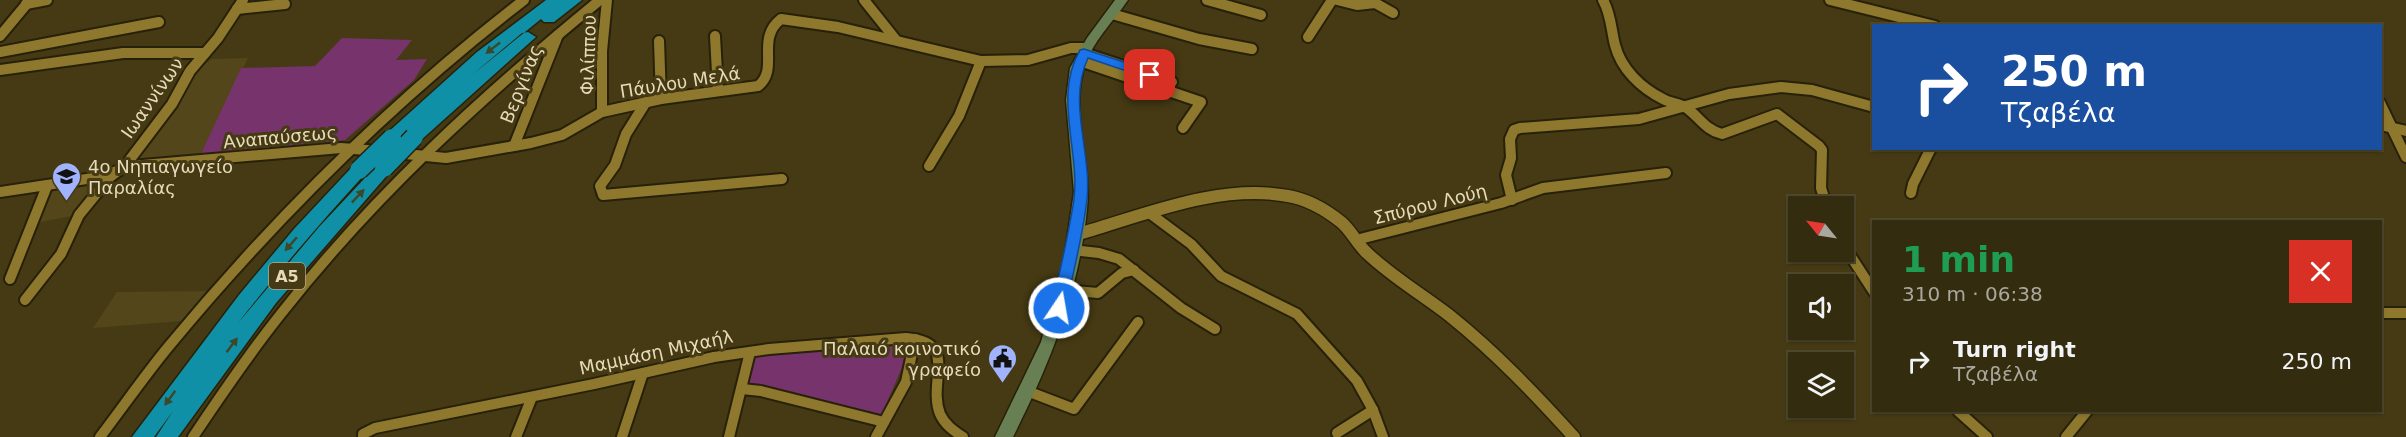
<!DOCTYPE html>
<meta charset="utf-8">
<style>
:root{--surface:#342c0e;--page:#3f381c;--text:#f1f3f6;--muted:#a9a79e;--line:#4e482e}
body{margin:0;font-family:"DejaVu Sans",sans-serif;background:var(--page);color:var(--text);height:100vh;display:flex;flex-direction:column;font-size:22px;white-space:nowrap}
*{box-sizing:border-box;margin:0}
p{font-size:20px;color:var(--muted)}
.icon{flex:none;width:33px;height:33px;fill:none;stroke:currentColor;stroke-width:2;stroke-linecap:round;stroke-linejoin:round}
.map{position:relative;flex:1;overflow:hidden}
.details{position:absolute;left:1872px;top:220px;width:510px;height:192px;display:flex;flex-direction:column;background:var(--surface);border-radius:0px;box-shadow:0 2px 4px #0004,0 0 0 2px var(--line)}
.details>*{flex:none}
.banner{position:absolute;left:1872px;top:24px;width:510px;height:126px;border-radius:0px;box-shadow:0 2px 4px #0004,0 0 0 2px var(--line);background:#1a4fa0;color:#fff;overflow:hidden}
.needle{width:39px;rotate:300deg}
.controls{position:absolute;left:1788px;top:196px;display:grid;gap:12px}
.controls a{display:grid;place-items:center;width:66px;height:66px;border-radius:0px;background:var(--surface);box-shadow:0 2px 4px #0004,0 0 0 2px var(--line);font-size:30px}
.pin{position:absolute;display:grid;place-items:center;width:51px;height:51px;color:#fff;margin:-26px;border-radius:12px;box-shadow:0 3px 9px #0006}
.me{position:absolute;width:66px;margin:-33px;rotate:12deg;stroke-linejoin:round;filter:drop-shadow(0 0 4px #0008)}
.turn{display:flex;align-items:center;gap:21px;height:126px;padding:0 30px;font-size:27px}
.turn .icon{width:78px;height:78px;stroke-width:2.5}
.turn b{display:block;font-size:42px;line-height:51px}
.round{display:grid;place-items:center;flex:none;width:63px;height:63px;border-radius:0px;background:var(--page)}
.overview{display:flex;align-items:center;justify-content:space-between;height:102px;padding:0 30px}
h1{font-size:36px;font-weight:600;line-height:45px;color:#1e9e55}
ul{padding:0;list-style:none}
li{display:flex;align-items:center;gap:18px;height:78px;padding:0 30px}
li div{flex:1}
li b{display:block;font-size:22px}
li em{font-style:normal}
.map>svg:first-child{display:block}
</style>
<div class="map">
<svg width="2406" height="437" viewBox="0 0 2406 437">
<rect width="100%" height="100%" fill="#453a13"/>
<g fill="#52461a">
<path d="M248,58L199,159L136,162L201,66L212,59Z"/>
<path d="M92,182L98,187L76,215L36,223L51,189Z"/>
<path d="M211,291L182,321L93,328L117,292Z"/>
</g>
<g fill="#76336c">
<path d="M342,38L412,40L396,60L427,59L414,80L345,140L199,158L241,68L315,66Z"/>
<path d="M914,340L881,416L749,383L755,355Z"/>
</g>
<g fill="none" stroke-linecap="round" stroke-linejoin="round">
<defs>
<g id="minor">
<path d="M864,0L896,40"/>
<path d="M1207,0L1261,15"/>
<path d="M1337,0L1357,5L1375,3L1393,13"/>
<path d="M1603,0C1611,14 1611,29 1615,45C1621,69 1641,88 1663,99C1670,103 1678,103 1685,107C1699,116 1705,130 1722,134L1777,114L1819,146L1822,150L1821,188L1827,207"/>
<path d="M1830,0L1935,26"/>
<path d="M26,4L47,0"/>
<path d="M237,9L285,4"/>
<path d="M1112,14L1199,39L1252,49"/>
<path d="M0,36L30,0"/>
<path d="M715,36L718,91"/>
<path d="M1308,37L1332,0"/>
<path d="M659,41L661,99"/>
<path d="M0,52L159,22"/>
<path d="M1084,53L1172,82"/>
<path d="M1080,61L1201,102L1183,128"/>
<path d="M0,70L123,53H205"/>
<path d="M646,102L626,134L615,165L600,186L603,195L782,179"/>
<path d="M2380,103L2406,157"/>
<path d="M602,112V51L607,0"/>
<path d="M2380,125L2406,131"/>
<path d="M514,146L558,35"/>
<path d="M395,153L446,158L531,143L562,135L602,112L661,99L758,86C780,69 755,39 781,19L838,27L981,61L1028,60L1071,48H1087"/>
<path d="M929,166L959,116L981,61"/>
<path d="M0,192L100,177L131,166L341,148L379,151"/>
<path d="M1911,193L1913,184L1931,148"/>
<path d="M1512,200L1506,175L1511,158L1510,139L1514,130L1520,128L1639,119L1729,94L1781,87L1812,90L1874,107"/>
<path d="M1148,212L1191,244L1221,276L1297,314L1357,381L1373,410L1383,437"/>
<path d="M1356,240L1501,203L1543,188L1666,173"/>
<path d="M1844,246L1874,292"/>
<path d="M1072,250L1099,253L1119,259L1181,308L1215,329"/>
<path d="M10,279L47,186"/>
<path d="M1063,290L1098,293L1122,273L1134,270"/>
<path d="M25,300L61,254L79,215L110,177L125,166L172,104L190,71L218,38L243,0"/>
<path d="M2380,313H2406"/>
<path d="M742,389L761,391L884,422"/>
<path d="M1027,391L1074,409L1138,322"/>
<path d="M1958,411L1987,437"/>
<path d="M1337,433L1373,410"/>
<path d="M100,437C123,407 145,375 169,346C275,218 392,102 524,0"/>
<path d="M193,437C221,395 249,354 280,315C373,196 484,95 600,0"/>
<path d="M363,437V434L375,428L594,384L714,357L769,349L906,338C960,342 927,381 940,414C945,425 954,431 963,437"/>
<path d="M516,437L532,397"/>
<path d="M622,437L643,373"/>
<path d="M729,437L750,352"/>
<path d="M876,437L906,382L915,339"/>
<path d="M2066,437L2087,411"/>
</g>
<path id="tertiary" d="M1075,235C1142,216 1218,183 1288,196C1306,199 1326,210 1341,222C1351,230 1357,244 1367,253C1392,277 1423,295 1450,316C1496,353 1535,394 1574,437"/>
<path id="secondary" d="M1115,0H1128C1113,22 1092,42 1084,68C1070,114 1092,163 1087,209C1079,292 1050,363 1013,437H995L1041,342L1064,259L1074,192L1066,100L1070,68L1087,38Z"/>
<g id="motorway">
<path d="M546,0H582L554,22H544L541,19L472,75L522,33L528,32L536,37L420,141H408L406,137L408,133L398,142H386L384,138L386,134L477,52Z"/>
<path d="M384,162L390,164L393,168L390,172L276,303L178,437H156L173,411L154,437H132L239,295L294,229L353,166H365L368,170L365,174C321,222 278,272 238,323L319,227L378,164Z"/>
</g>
</defs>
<use href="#minor" stroke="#28210a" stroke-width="14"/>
<use href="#tertiary" stroke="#28210a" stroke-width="15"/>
<use href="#secondary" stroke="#28210a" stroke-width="3"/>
<use href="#motorway" stroke="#28210a" stroke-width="3"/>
<use href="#minor" stroke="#8d782e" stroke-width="10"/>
<use href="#tertiary" stroke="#8d782e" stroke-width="12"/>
<use href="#secondary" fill="#677f52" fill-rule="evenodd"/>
<use href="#motorway" fill="#0f90a6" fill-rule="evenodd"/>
<defs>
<g id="motorway-bridge">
<path d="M384,168L414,137"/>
<path d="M359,170L392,138"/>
</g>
</defs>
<use href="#motorway-bridge" stroke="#28210a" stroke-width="21" stroke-linecap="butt"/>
<use href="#motorway-bridge" stroke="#0f90a6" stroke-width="18"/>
</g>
<defs><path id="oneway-solid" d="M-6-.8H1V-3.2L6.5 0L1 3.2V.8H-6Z" transform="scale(1.5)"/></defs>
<g fill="#3d4729">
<use href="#oneway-solid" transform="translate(493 48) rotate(142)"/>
<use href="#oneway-solid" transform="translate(358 196) rotate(-47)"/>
<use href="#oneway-solid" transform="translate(291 244) rotate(131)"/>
<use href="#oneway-solid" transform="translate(232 345) rotate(-53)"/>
<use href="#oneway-solid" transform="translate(170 398) rotate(126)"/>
</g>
<path fill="#1a73e8" stroke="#114b97" stroke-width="1.5" d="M1084,49L1154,72L1156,75L1150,79L1088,58C1067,102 1092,153 1087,199C1083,235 1073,272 1066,308L1064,311H1054L1052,308C1059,272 1069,235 1074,199C1080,150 1053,96 1080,50Z"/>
<defs>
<symbol id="school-pin" viewBox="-11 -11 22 30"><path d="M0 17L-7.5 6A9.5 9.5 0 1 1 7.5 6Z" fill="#a1b3fd" stroke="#453a13"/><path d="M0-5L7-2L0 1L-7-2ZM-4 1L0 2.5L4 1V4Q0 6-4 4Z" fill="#111"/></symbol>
<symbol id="civic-pin" viewBox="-11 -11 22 30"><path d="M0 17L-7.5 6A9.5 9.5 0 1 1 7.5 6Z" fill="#a1b3fd" stroke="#453a13"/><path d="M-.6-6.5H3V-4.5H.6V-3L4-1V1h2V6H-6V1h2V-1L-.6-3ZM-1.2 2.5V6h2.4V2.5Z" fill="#111"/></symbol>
</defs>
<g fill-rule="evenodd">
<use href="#school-pin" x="50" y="160" width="33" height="45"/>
<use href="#civic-pin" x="986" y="342" width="33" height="45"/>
</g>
<g text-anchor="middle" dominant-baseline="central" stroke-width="6" stroke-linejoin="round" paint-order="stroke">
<rect fill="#453a13" stroke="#b6ab86" stroke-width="1.5" x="269" y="263" width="36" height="26" rx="4.5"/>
<g font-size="16" font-weight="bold" fill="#e6dbb8">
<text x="287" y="276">Α5</text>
</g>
<g font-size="18" fill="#e6dbb8" stroke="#453a13">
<text transform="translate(588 55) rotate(-88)">Φιλίππου</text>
<text transform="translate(680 82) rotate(-9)">Πάυλου Μελά</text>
<text transform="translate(521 84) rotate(-68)">Βεργίνας</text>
<text transform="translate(152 98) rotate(-55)">Ιωαννίνων</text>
<text transform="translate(280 137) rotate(-5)">Αναπαύσεως</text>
<text transform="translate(1430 204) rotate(-14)">Σπύρου Λούη</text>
<text transform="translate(656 352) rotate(-12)">Μαμμάση Μιχαήλ</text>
</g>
<g font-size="18" fill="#e6dbb8" stroke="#453a13" text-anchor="start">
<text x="88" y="166">4o Νηπιαγωγείο<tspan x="88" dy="21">Παραλίας</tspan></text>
<text x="981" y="348" text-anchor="end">Παλαιό κοινοτικό<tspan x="981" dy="21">γραφείο</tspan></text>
</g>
</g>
</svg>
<div class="controls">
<a><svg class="needle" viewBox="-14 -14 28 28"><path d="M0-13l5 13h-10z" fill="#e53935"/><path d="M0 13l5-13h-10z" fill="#a9a79e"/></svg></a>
<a><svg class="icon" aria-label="sound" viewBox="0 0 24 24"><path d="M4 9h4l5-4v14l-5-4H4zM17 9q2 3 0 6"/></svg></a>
<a><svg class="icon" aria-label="layers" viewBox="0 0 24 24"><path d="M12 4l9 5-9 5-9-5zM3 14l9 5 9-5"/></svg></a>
</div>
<div class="pin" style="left:1150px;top:75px;background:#d93025"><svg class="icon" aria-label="arrive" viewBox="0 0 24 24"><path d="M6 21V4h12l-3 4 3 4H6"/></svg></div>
<svg class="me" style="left:1059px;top:308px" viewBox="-20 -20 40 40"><circle r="17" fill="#1a73e8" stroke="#fff" stroke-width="3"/><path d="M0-11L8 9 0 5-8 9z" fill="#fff"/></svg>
<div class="banner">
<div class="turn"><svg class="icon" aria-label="right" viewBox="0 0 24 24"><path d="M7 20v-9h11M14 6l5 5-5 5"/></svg><div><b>250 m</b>Τζαβέλα</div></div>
</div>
<section class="details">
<div class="overview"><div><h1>1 min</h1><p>310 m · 06:38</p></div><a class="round" style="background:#d93025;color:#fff"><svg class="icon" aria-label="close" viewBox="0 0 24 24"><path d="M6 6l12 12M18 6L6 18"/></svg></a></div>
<ul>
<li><svg class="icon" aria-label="right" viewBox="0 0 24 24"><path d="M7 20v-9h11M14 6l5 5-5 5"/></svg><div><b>Turn right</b><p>Τζαβέλα</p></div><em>250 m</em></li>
</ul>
</section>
</div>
